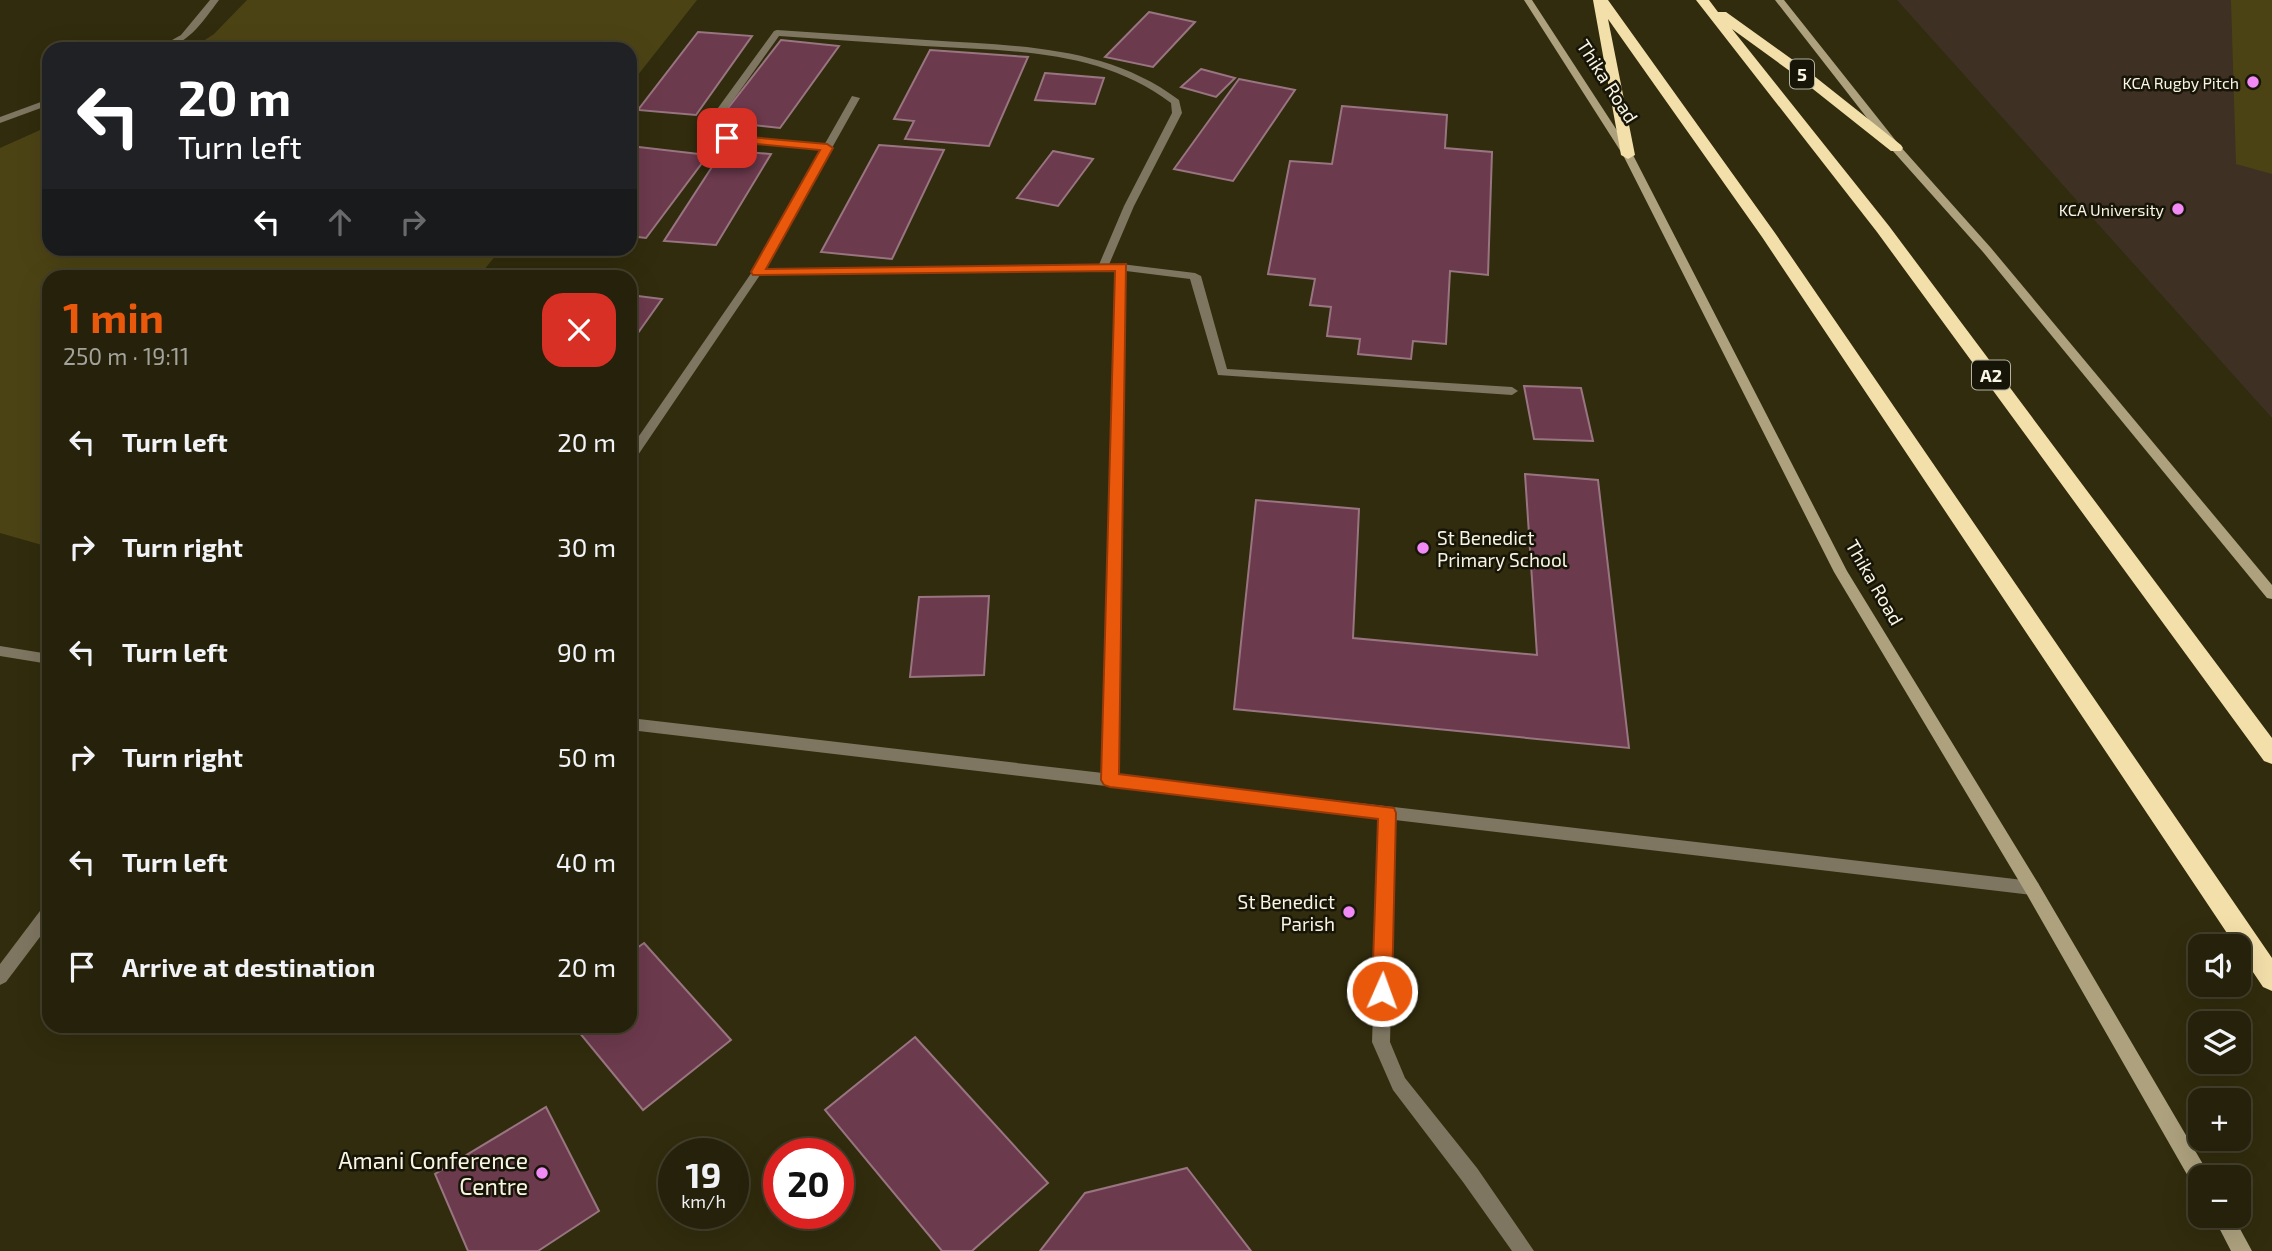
<!DOCTYPE html>
<meta charset="utf-8">
<style>
:root{--surface:#25210a;--page:#312e18;--text:#f1f3f6;--muted:#a3a39c;--line:#423e2b;--accent:#ea580c}
body{margin:0;font-family:"Exo 2",sans-serif;background:var(--page);color:var(--text);height:100vh;display:flex;flex-direction:column;font-size:26px;white-space:nowrap}
*{box-sizing:border-box;margin:0}
p{font-size:23px;color:var(--muted)}
.icon{flex:none;width:38px;height:38px;fill:none;stroke:currentColor;stroke-width:2;stroke-linecap:round;stroke-linejoin:round}
.map{position:relative;flex:1;overflow:hidden}
.panel{position:absolute;left:42px;top:270px;width:595px;height:763px;display:flex;flex-direction:column;background:var(--surface);border-radius:21px;box-shadow:0 7px 28px #0002,0 0 0 2px var(--line)}
.panel>*{flex:none}
.guide{position:absolute;left:42px;top:42px;width:595px;height:214px;border-radius:21px;box-shadow:0 7px 28px #0002,0 0 0 2px var(--line);background:#202124;color:#fff;overflow:hidden}
.fabs{position:absolute;left:2188px;top:934px;display:grid;gap:14px}
.fabs a{display:grid;place-items:center;width:63px;height:63px;border-radius:14px;background:var(--surface);box-shadow:0 7px 28px #0002,0 0 0 2px var(--line);font-size:35px}
.speed{position:absolute;left:658px;top:1138px;display:flex;gap:14px;font-size:35px;font-weight:700;text-align:center}
.speed>*{display:grid;place-content:center;width:91px;height:91px;border-radius:50%;background:var(--surface);box-shadow:0 7px 28px #0002,0 0 0 2px var(--line);line-height:1}
.speed small{font-size:18px;font-weight:400}
.speed .limit{border:10px solid #d22;background:#fff;color:#111}
.pin{position:absolute;display:grid;place-items:center;width:60px;height:60px;color:#fff;margin:-30px;border-radius:14px;box-shadow:0 4px 10px #0006}
.me{position:absolute;width:77px;margin:-38px;rotate:2deg;stroke-linejoin:round;filter:drop-shadow(0 0 5px #0008)}
.turn{display:flex;align-items:center;gap:24px;height:147px;padding:0 21px;font-size:32px}
.turn .icon{width:91px;height:91px;stroke-width:2.5}
.turn b{display:block;font-size:49px;line-height:60px}
.lanes{display:flex;align-items:center;height:66px;padding:0 21px;background:#0003;justify-content:center;gap:35px;direction:ltr}
.lanes .off{opacity:.35}
.round{display:grid;place-items:center;flex:none;width:74px;height:74px;border-radius:21px;background:var(--page)}
.head{display:flex;align-items:center;justify-content:space-between;height:119px;padding:0 21px}
h1{font-size:42px;font-weight:700;line-height:52px;color:var(--accent)}
ul{padding:0;list-style:none}
li{display:flex;align-items:center;gap:21px;height:105px;padding:0 21px}
li div{flex:1}
li b{display:block;font-size:26px}
li em{font-style:normal}
.map>svg:first-child{display:block}
</style>
<div class="map">
<svg width="2272" height="1251" viewBox="0 0 2272 1251">
<rect width="100%" height="100%" fill="#312c0d"/>
<path fill="#3e3023" d="M1897,0H2272V418Z"/>
<g fill="#4c4315">
<path d="M247,0H697L630,85V49H191L214,34Z"/>
<path d="M2231,0H2272V174L2236,164Z"/>
<path d="M49,126V248L501,249L479,276H49V547L0,533V148Z"/>
</g>
<g fill="#6c3a4d" stroke="#987580" stroke-width="2">
<path d="M1149,12L1195,22L1153,67L1105,57Z"/>
<path d="M698,32L752,36L696,115L638,110Z"/>
<path d="M781,40L839,46L780,128L718,121Z"/>
<path d="M930,50L1028,57L989,146L905,139L914,121L894,119Z"/>
<path d="M1201,69L1235,78L1216,97L1181,87Z"/>
<path d="M1045,73L1104,78L1095,104L1035,100Z"/>
<path d="M1239,79L1295,90L1233,181L1174,169Z"/>
<path d="M1342,106L1447,115L1445,148L1492,152L1488,275L1450,271L1446,344L1413,341L1411,359L1358,354L1360,339L1327,336L1331,307L1310,305L1315,279L1268,274L1290,161L1332,164Z"/>
<path d="M879,145L944,150L892,259L821,252Z"/>
<path d="M630,146L708,155L646,238L630,236Z"/>
<path d="M723,150L771,154L716,245L664,241Z"/>
<path d="M1053,151L1093,159L1058,206L1017,198Z"/>
<path d="M630,295L662,299L630,344Z"/>
<path d="M1524,386L1581,388L1593,441L1534,439Z"/>
<path d="M1525,474L1598,480L1629,748L1234,709L1256,500L1359,509L1353,638L1537,655Z"/>
<path d="M989,596L984,675L910,677L919,597Z"/>
<path d="M644,943L731,1040L643,1110L574,1026H630V953Z"/>
<path d="M915,1037L1048,1183L972,1251H942L825,1110Z"/>
<path d="M546,1107L599,1211L538,1251H468L435,1174Z"/>
<path d="M1187,1168L1251,1251H1040L1085,1193Z"/>
</g>
<g fill="none" stroke-linecap="round" stroke-linejoin="round">
<g fill="#7e7661" fill-rule="evenodd">
<path d="M777,30C827,33 877,37 927,40C1016,46 1106,45 1179,100L1182,113L1134,206L1108,267L1103,270L1098,267L1124,206L1172,113L1171,103C1100,49 1010,51 924,46C876,43 828,39 779,36L709,134L827,144L830,145V149L699,138V134L774,31Z"/>
<path d="M1388,807L1394,808L1396,813L1390,1042L1405,1078L1477,1168L1534,1251H1512L1463,1182L1393,1090L1372,1042L1380,813L1382,808Z"/>
</g>
<g fill="#7e7661" fill-rule="evenodd">
<path d="M210,0H219C203,21 186,49 156,49L181,35Z"/>
<path d="M852,96L860,98L764,269L1121,264L1195,273L1201,276L1227,369L1512,387L1518,391L1512,395L1218,375L1190,279L1126,271L1118,775L2032,881L2038,883L2040,888L2038,893L2032,895L630,730V718L1103,773L1115,270L760,275L636,458L630,459V449L752,272Z"/>
<path d="M49,99V105L0,123V117Z"/>
<path d="M0,646L49,654V664L0,656Z"/>
<path d="M49,905V925L6,982L0,985V964L43,907Z"/>
</g>
<g fill="#ada17e" fill-rule="evenodd">
<path d="M1524,0H1532L1633,155L1847,571L2038,883L2207,1171L2209,1178H2200V1187L2193,1185L2026,893L1834,572L1623,155Z"/>
<path d="M1775,0H1784L1900,146L1991,248L2272,585V599L2267,598L1983,252L1892,150Z"/>
<path d="M2213,1216H2233L2252,1251H2231Z"/>
</g>
<g fill="#f3dfa9" fill-rule="evenodd">
<path d="M1593,0H1608L1775,233L2272,958V991L2263,987L1762,237L1608,19L1635,155L1628,159L1621,155Z"/>
<path d="M1696,0H1709L1718,12H1726L1804,68L1901,145L1903,148L1901,151H1891L1794,74L1732,29L1889,226L2272,738V764L2264,761L1877,232Z"/>
</g>
</g>
<path fill="#ea580c" stroke="#983908" stroke-width="2" d="M727,135L827,144L833,148L766,269L1126,264L1119,774L1394,808L1396,813L1392,991L1389,998L1382,1000L1375,998L1372,991L1378,819L1110,787L1104,785L1101,780L1115,271L753,275L751,272L820,150L724,141V136Z"/>
<g fill="#f18af4" stroke="#171408" stroke-width="2.5">
<circle cx="2253" cy="82" r="7"/>
<circle cx="2178" cy="209" r="7"/>
<circle cx="1423" cy="548" r="7"/>
<circle cx="1349" cy="912" r="7"/>
<circle cx="542" cy="1173" r="7"/>
</g>
<g text-anchor="middle" dominant-baseline="central" stroke-width="5" stroke-linejoin="round" paint-order="stroke">
<g font-size="16" fill="#f8f5e3" stroke="#171408" text-anchor="end">
<text x="2239" y="82">KCA Rugby Pitch</text>
<text x="2164" y="209">KCA University</text>
</g>
<g fill="#171408" stroke="#b4b2a1" stroke-width="2">
<rect x="1790" y="59.5" width="24" height="29" rx="5"/>
<rect x="1972" y="360.5" width="38" height="29" rx="5"/>
</g>
<g font-size="18" font-weight="bold" fill="#f8f5e3">
<text x="1802" y="74">5</text>
<text x="1991" y="375">A2</text>
</g>
<g font-size="19" fill="#f8f5e3" stroke="#171408">
<text transform="translate(1608 81) rotate(57)">Thika Road</text>
<text transform="translate(1875 582) rotate(60)">Thika Road</text>
</g>
<g font-size="19" fill="#f8f5e3" stroke="#171408" text-anchor="start">
<text x="1437" y="537">St Benedict<tspan x="1437" dy="22">Primary School</tspan></text>
<text x="1335" y="901" text-anchor="end">St Benedict<tspan x="1335" dy="22">Parish</tspan></text>
</g>
<g font-size="23" fill="#f8f5e3" stroke="#171408" text-anchor="end">
<text x="528" y="1160">Amani Conference<tspan x="528" dy="26">Centre</tspan></text>
</g>
</g>
</svg>
<div class="fabs">
<a><svg class="icon" aria-label="sound" viewBox="0 0 24 24"><path d="M4 9h4l5-4v14l-5-4H4zM17 9q2 3 0 6"/></svg></a>
<a><svg class="icon" aria-label="layers" viewBox="0 0 24 24"><path d="M12 4l9 5-9 5-9-5zM3 14l9 5 9-5"/></svg></a>
<a>+</a>
<a>−</a>
</div>
<div class="speed"><div>19<small>km/h</small></div><div class="limit">20</div></div>
<div class="pin" style="left:727px;top:138px;background:#d93025"><svg class="icon" aria-label="arrive" viewBox="0 0 24 24"><path d="M6 21V4h12l-3 4 3 4H6"/></svg></div>
<svg class="me" style="left:1382px;top:991px" viewBox="-20 -20 40 40"><circle r="17" fill="#ea580c" stroke="#fff" stroke-width="3"/><path d="M0-11L8 9 0 5-8 9z" fill="#fff"/></svg>
<div class="guide">
<div class="turn"><svg class="icon" aria-label="left" viewBox="0 0 24 24"><path d="M17 20v-9H6M10 6l-5 5 5 5"/></svg><div><b>20 m</b>Turn left</div></div>
<div class="lanes"><svg class="icon" aria-label="left" viewBox="0 0 24 24"><path d="M17 20v-9H6M10 6l-5 5 5 5"/></svg><svg class="icon off" aria-label="ahead" viewBox="0 0 24 24"><path d="M12 20V5M6 11l6-6 6 6"/></svg><svg class="icon off" aria-label="right" viewBox="0 0 24 24"><path d="M7 20v-9h11M14 6l5 5-5 5"/></svg></div>
</div>
<section class="panel">
<div class="head"><div><h1>1 min</h1><p>250 m · 19:11</p></div><a class="round" style="background:#d93025;color:#fff"><svg class="icon" aria-label="close" viewBox="0 0 24 24"><path d="M6 6l12 12M18 6L6 18"/></svg></a></div>
<ul>
<li><svg class="icon" aria-label="left" viewBox="0 0 24 24"><path d="M17 20v-9H6M10 6l-5 5 5 5"/></svg><div><b>Turn left</b></div><em>20 m</em></li>
<li><svg class="icon" aria-label="right" viewBox="0 0 24 24"><path d="M7 20v-9h11M14 6l5 5-5 5"/></svg><div><b>Turn right</b></div><em>30 m</em></li>
<li><svg class="icon" aria-label="left" viewBox="0 0 24 24"><path d="M17 20v-9H6M10 6l-5 5 5 5"/></svg><div><b>Turn left</b></div><em>90 m</em></li>
<li><svg class="icon" aria-label="right" viewBox="0 0 24 24"><path d="M7 20v-9h11M14 6l5 5-5 5"/></svg><div><b>Turn right</b></div><em>50 m</em></li>
<li><svg class="icon" aria-label="left" viewBox="0 0 24 24"><path d="M17 20v-9H6M10 6l-5 5 5 5"/></svg><div><b>Turn left</b></div><em>40 m</em></li>
<li><svg class="icon" aria-label="arrive" viewBox="0 0 24 24"><path d="M6 21V4h12l-3 4 3 4H6"/></svg><div><b>Arrive at destination</b></div><em>20 m</em></li>
</ul>
</section>
</div>
